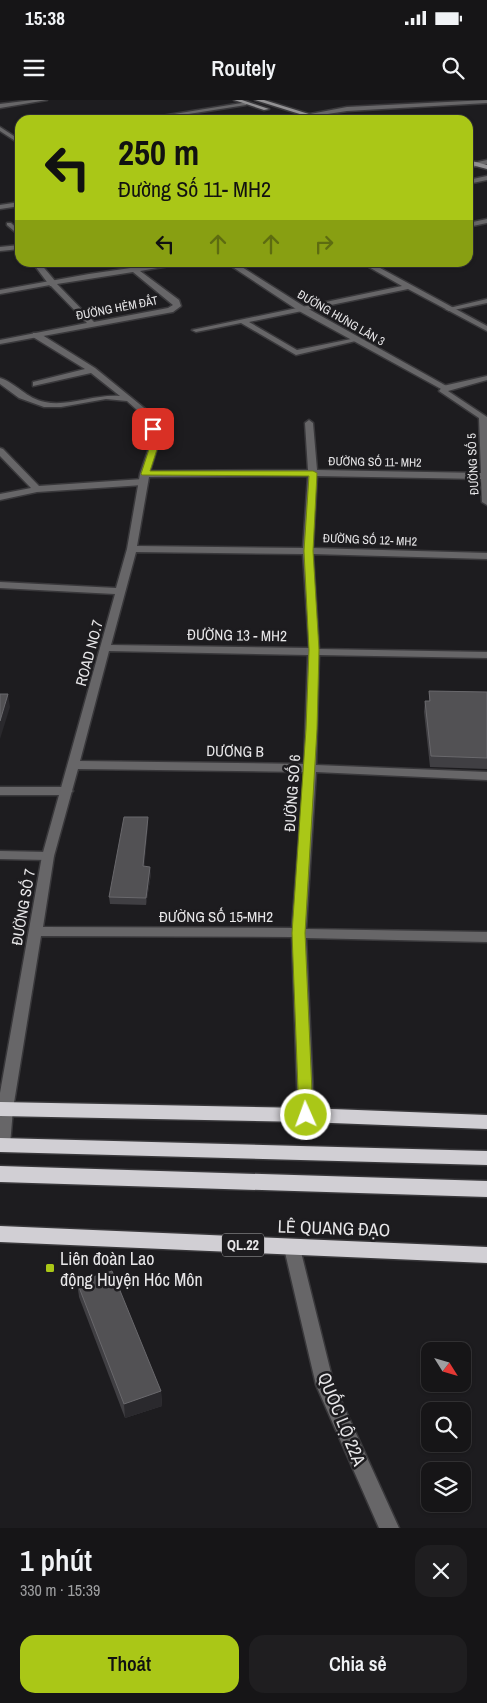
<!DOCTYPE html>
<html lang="vi">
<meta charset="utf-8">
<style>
:root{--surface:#161517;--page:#1f1e20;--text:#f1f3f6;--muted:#9e9fa1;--line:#353436;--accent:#aac717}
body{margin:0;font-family:"Archivo Narrow",sans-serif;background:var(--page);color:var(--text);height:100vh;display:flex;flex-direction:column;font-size:19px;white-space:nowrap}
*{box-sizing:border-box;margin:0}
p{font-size:16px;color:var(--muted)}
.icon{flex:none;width:28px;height:28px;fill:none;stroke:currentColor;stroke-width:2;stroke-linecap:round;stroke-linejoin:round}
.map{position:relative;height:1428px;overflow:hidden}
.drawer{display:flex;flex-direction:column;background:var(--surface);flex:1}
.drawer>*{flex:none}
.top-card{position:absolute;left:15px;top:15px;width:458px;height:152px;border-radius:15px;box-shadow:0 1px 4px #0004,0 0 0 1px var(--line);background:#aac717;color:#111;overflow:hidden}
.needle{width:32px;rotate:127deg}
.fabs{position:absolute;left:421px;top:1242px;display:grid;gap:10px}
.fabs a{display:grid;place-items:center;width:50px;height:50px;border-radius:10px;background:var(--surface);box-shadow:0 1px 4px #0004,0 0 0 1px var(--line);font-size:25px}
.pin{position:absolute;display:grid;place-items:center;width:42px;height:42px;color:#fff;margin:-21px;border-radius:10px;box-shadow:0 2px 8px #0006}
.me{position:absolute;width:55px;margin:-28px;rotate:358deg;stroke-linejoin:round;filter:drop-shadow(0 0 4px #0008)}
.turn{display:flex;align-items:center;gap:18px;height:105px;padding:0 20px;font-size:22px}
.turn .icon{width:65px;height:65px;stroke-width:2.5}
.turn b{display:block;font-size:35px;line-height:42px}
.lanes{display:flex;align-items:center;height:48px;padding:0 20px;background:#0003;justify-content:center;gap:25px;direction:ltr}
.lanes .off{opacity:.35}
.round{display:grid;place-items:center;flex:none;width:52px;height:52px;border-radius:15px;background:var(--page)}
.summary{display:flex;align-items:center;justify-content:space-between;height:85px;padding:0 20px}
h1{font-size:30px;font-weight:600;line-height:38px}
.primary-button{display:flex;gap:10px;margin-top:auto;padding:10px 20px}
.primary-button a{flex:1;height:58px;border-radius:15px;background:var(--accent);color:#111;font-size:20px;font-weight:600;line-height:58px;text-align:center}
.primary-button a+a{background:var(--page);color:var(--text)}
.status{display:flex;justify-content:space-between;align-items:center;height:35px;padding:0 25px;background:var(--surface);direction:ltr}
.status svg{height:14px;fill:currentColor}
header{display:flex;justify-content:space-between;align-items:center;height:65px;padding:0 20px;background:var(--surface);font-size:22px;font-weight:600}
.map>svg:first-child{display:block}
</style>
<div class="status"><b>15:38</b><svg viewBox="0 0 49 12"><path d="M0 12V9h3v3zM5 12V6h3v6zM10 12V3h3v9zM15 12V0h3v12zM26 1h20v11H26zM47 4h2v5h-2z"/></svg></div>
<header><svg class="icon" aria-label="menu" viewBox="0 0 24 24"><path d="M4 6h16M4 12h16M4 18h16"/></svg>Routely<svg class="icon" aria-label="search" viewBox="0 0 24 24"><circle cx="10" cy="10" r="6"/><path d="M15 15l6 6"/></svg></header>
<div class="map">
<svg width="487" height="1428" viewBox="0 0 487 1428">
<rect width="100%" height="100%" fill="#1d1c1f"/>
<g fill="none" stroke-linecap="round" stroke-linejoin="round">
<defs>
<g id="lane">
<path d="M487,60V64L468,68V64Z"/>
<path d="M487,76V80L468,84V80Z"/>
<path d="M7,123H11L20,131V136L7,125Z"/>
<path d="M20,145V149L0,151V147Z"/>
<path d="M172,162H193L140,171L179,200L181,206L173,212L0,244V240L87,223L50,185L0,194V190L89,174ZM133,172L173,205L168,208L94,222L57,184Z"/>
<path d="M225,162H234L305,207L450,288L443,290L299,211Z"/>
<path d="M487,199V203L449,211L445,209Z"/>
<path d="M0,348L3,349L39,386L143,379L148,382L143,385L37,392L0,400V394L31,388L0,356Z"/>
<path d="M0,687H67L73,691L67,695H0Z"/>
<path d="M0,751L48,752L54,756L48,760L0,759Z"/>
</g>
<g id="street">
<path d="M33,0H47L0,8V4Z"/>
<path d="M487,0V3L347,11L308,17L305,15L347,7Z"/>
<path d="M248,2L246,5L150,20H137Z"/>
<path d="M0,27L20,40V44L0,31Z"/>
<path d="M20,102V106L0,109V105Z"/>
<path d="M487,119V123L468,127V123Z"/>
<path d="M32,162H39L56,182V186H50Z"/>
<path d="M360,162H369L487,226V231L408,189L249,222L297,250L356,238L360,240L296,255L241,223L196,232L192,230L402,186Z"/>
<path d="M33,233H39L95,268L154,316L160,339L150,371L308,370L305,323L309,320L313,323L317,370L481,373L479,318L439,291L443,286L487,276V280L448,291L487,317V405L482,402L481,379L317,376L313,448L487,453V459L313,454L319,549L487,552V558L319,555L316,665L487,672V680L316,672L306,829L487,832V842L306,838L314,1015L312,1019L306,1021L300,1019L298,1015L292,837L41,836L13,1009L10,1045L8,1049L0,1050V993L42,756L115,494L0,488V482L116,488L127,449L140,374L152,339L147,319L127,301L106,299L61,307H44L19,298L0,284V278C16,283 27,299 45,302C68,307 95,294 120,296L91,273L33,286V282L85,269L33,237ZM308,376L303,448L137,446L149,377ZM136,452L303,454L309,548L111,545ZM109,551L308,555L304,664L80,661ZM78,669L304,672L292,828L43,827L54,756Z"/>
<path d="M292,1141L298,1143L300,1148L334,1285L399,1428H379L316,1285L284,1148L286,1143Z"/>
</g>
<g id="secondary">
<path d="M234,0H242L269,9L264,10Z"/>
<path d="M255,0H264L328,20H319Z"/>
<path d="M468,60L487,65V69L468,64Z"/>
</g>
<g id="highway">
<path d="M0,1002L306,1008L487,1015V1029L306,1022L0,1016Z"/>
<path d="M0,1038L487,1051V1065L0,1052Z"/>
<path d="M0,1066L487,1081V1097L0,1082Z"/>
<path d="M0,1126L487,1147V1163L0,1142Z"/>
</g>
</defs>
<use href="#lane" stroke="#39383b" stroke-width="3"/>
<use href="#street" stroke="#39383b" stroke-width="3"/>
<use href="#secondary" stroke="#39383b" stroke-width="3"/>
<use href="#highway" stroke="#39383b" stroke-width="3"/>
<use href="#lane" fill="#676668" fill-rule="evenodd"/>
<use href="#street" fill="#676668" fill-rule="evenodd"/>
<use href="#secondary" fill="#929193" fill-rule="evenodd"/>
<use href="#highway" fill="#d1cfd4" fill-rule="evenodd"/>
</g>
<g fill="#403f43">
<path d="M429,591L487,592V669L430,667L424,612L425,601H429Z"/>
<path d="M148,724L144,766L151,774L146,805L110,804L109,797Z"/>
<path d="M77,1182L161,1291L162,1306L125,1318L79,1197Z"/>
</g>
<g fill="#2a292d">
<path d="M8,594L10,607L0,639V621Z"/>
<path d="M148,717V724L144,774L143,766Z"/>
<path d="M150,767L151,774L146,805V798Z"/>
<path d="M161,1291L162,1306L125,1318L124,1304Z"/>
</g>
<g fill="#525154" stroke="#69686c">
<path d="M429,591L487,592V658L431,656L425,601H430Z"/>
<path d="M0,594H8L0,621Z"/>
<path d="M124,717H148L143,766L150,767L146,798L109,797Z"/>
<path d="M112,1171L161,1291L124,1304L77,1182Z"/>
</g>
<path fill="#aac717" stroke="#6e810f" d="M150,327H156L160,340L150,371H313L317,373L313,451L319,550L317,629L305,833L313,1015L311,1019L306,1021L301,1019L299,1015L292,833L306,629L309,550L304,451L309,376L142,375L141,374L152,340Z"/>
<rect fill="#aac717" stroke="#1d1c1f" stroke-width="2" x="45" y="1163" width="10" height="10" rx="2.5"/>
<g text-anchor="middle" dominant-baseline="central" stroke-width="5" stroke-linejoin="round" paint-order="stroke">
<g font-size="12" fill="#e8e7e9" stroke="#1d1c1f">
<text transform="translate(117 208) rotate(-11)">ĐƯỜNG HẺM ĐẮT</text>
<text transform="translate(341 218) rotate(30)">ĐƯỜNG HƯNG LÂN 3</text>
<text transform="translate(375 362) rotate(1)">ĐƯỜNG SỐ 11- MH2</text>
<text transform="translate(473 364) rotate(-93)">ĐƯỜNG SỐ 5</text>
<text transform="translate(370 440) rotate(2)">ĐƯỜNG SỐ 12- MH2</text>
</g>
<rect fill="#1d1c1f" stroke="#abaaac" stroke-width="1" x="222" y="1133.5" width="42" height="23" rx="4"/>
<g font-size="14" font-weight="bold" fill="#e8e7e9">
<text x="243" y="1145">QL.22</text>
</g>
<g font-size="15" fill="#e8e7e9" stroke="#1d1c1f">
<text transform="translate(237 535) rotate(1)">ĐƯỜNG 13 - MH2</text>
<text transform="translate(89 553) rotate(-75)">ROAD NO.7</text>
<text transform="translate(235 651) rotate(1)">DƯƠNG B</text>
<text transform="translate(292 693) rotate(-86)">ĐƯỜNG SỐ 6</text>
<text transform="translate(23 807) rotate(-80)">ĐƯỜNG SỐ 7</text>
<text x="216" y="816">ĐƯỜNG SỐ 15-MH2</text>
</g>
<g font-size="18" fill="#e8e7e9" stroke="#1d1c1f">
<text transform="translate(334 1128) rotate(2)">LÊ QUANG ĐẠO</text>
<text transform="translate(342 1319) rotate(68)">QUỐC LỘ 22A</text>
</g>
<g font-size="18" fill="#e8e7e9" stroke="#1d1c1f" text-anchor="start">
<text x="60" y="1158">Liên đoàn Lao<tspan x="60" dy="21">động Huyện Hóc Môn</tspan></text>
</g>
</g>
</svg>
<div class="fabs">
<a><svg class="needle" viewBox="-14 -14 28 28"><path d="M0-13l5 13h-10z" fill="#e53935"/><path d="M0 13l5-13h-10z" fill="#9e9fa1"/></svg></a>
<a><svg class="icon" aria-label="search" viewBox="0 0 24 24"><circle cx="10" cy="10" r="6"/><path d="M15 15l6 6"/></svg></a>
<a><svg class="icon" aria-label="layers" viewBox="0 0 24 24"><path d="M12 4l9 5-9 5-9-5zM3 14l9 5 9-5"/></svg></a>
</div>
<div class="pin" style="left:153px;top:329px;background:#d93025"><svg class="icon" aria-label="arrive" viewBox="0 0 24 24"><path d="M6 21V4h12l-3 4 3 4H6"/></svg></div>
<svg class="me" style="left:306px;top:1015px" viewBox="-20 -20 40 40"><circle r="17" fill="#aac717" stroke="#fff" stroke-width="3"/><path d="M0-11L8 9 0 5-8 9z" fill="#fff"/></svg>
<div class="top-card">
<div class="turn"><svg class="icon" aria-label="left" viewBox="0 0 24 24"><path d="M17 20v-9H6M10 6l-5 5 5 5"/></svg><div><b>250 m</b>Đường Số 11- MH2</div></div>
<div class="lanes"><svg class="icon" aria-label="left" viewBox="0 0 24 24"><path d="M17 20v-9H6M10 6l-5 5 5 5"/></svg><svg class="icon off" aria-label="ahead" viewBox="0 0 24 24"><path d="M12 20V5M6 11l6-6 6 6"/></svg><svg class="icon off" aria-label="ahead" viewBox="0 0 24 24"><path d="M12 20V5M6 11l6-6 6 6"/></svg><svg class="icon off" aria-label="right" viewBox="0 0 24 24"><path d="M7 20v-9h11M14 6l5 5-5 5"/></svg></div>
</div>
</div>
<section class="drawer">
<div class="summary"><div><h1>1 phút</h1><p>330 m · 15:39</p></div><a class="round"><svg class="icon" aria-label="close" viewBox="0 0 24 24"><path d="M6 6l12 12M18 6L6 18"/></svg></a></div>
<div class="primary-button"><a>Thoát</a><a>Chia sẻ</a></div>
</section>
